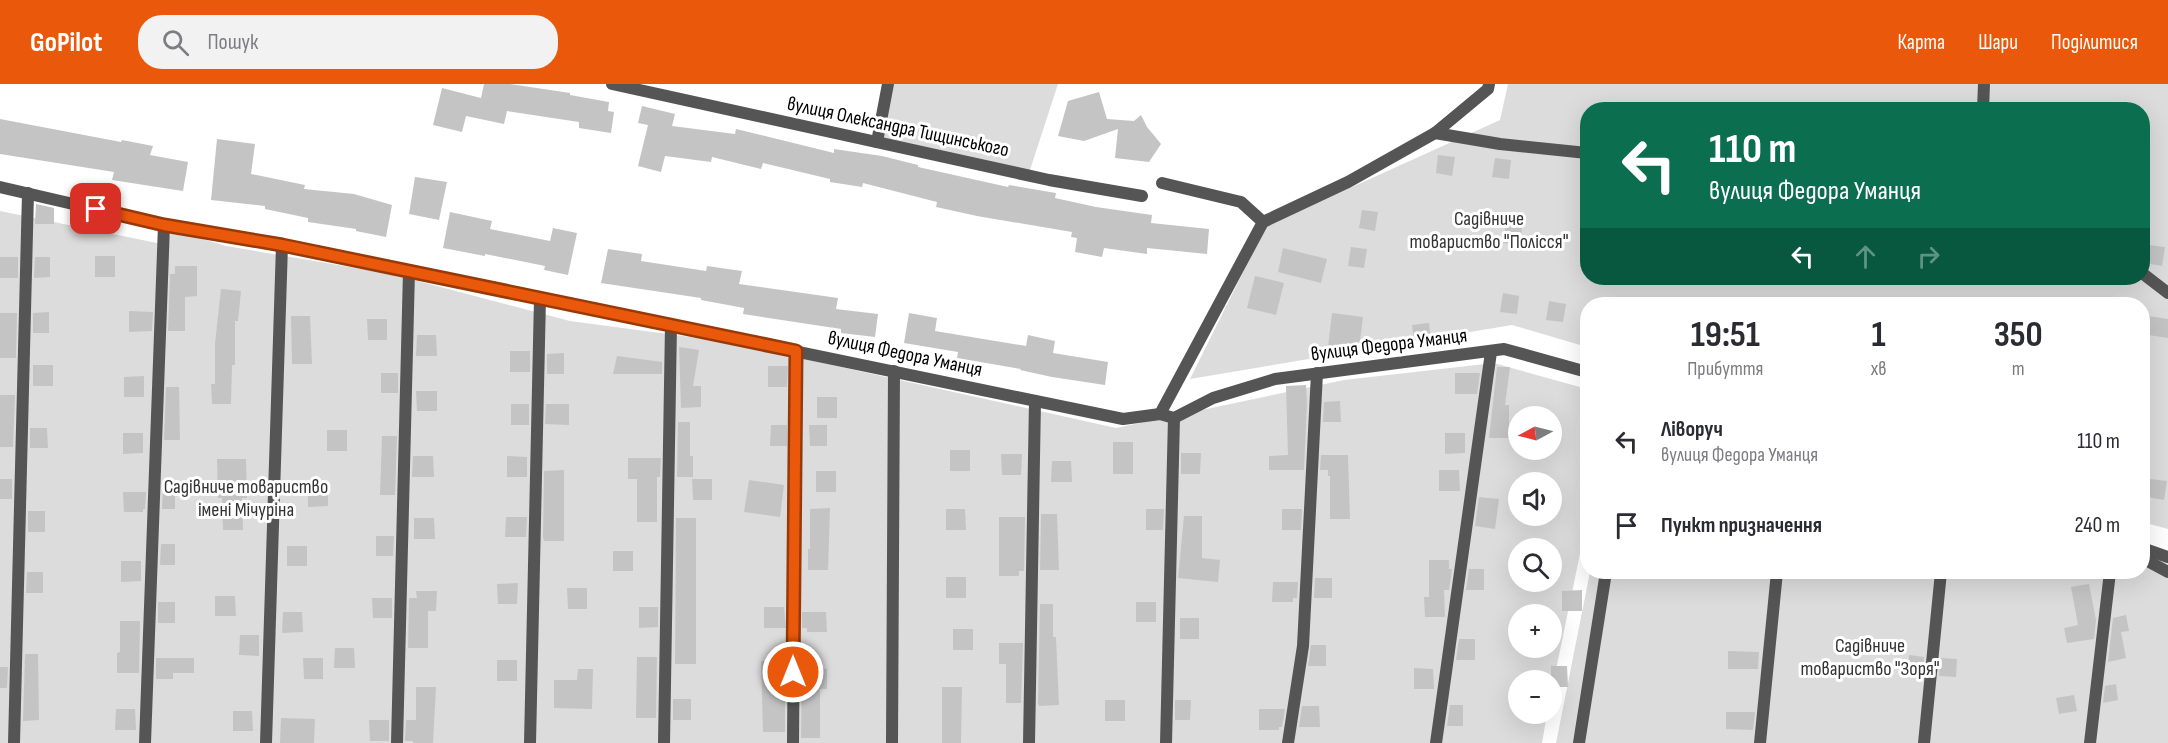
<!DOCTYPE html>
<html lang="uk">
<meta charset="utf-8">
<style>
:root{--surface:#fff;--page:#f2f2f3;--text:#2b2b33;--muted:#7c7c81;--accent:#ea580c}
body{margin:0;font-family:"Sofia Sans Condensed",sans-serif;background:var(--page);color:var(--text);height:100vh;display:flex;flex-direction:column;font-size:22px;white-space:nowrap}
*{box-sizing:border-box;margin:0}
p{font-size:20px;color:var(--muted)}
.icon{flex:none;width:33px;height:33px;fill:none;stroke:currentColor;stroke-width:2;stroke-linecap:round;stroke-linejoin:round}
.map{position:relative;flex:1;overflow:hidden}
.panel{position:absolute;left:1580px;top:213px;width:570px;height:282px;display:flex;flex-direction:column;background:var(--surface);border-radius:24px;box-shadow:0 6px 24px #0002}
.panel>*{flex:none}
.banner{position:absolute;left:1580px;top:18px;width:570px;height:183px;border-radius:24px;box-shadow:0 6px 24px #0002;background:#0b6e4f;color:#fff;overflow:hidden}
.needle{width:39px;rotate:263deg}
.tools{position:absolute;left:1508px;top:322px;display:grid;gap:12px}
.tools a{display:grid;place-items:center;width:54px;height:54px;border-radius:50%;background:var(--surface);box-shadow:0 6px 24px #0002;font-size:30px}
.pin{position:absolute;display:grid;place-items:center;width:51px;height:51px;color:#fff;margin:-26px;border-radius:12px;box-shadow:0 3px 9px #0006}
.me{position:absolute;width:66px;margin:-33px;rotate:0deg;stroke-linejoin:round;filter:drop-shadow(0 0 4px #0008)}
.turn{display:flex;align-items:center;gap:21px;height:126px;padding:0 30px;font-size:27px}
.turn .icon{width:78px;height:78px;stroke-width:2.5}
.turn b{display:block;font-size:42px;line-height:51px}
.lanes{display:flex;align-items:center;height:57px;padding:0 30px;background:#0003;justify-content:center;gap:30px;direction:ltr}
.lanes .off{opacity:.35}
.eta{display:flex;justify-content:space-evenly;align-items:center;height:102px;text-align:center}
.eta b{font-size:36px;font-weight:700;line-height:42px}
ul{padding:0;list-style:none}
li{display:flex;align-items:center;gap:18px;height:84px;padding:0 30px}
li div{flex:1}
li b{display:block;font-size:22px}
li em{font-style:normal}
header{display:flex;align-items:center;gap:36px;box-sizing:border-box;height:84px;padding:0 30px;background:var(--accent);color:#fff}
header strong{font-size:28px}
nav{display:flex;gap:33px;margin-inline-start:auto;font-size:21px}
.search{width:420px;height:54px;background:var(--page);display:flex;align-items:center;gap:15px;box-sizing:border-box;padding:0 21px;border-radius:24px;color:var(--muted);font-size:22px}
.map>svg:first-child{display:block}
</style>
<header>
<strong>GoPilot</strong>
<div class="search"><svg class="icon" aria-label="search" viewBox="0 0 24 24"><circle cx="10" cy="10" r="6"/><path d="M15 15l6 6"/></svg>Пошук</div>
<nav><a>Карта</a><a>Шари</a><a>Поділитися</a></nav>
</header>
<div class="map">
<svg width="2168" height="659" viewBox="0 0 2168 659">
<rect width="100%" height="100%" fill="#fff"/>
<g fill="#dcdcdc" fill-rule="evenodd">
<path d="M891,0H1058L1029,89L880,54Z"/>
<path d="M1508,0H2168V445L2142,438V220H1587V263L1512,241L1190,295L1266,142L1500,36ZM1587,26H2142V194H1587Z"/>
<path d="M0,127L157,159L176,147L226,162L391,190L570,237L728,258L1116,344L1344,296L1494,279L1587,305V436L1551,610V597H1518V630H1547L1542,659H0ZM1518,333H1551V366H1518ZM1518,399H1551V432H1518ZM1518,465H1551V498H1518ZM1518,531H1551V564H1518Z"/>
<path d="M2142,466L2168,473V659H1556L1590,488H2142Z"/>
</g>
<g fill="#c4c4c4">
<path d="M484,0H510L570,9V11L609,18L608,27L614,28L611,49L579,44V38L507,27L504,40L466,32L462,48L433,41L442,4L481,14Z"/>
<path d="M1099,8L1107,35L1134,37L1141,31L1147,43L1161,60L1149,78L1115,74L1118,45L1084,57L1058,52L1068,17Z"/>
<path d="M642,22L675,30L672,42L735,50L736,45L834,69V65L882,72L918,81V83L1008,103L1009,101L1056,109L1055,114L1096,123L1152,131L1151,139L1209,145L1207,170L1147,164V170L1104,164L1102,173L1075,168L1077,154L1071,153L1072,148L977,132L936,123L937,118L863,99L862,103L830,98V95L763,79L761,85L712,73L711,78L665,72L661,88L638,82L648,41L638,39Z"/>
<path d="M0,35L121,58L122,56L153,62L150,71L188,78L183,107L112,96L114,88L0,70Z"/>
<path d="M217,55L255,60L251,90L305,101L304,105L354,110L392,121L386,153L356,147V145L308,138V134L265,125V122L211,116Z"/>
<path d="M1438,71L1455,73L1452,92L1436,89Z"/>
<path d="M1495,74L1511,76L1509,95L1492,93Z"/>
<path d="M415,93L447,98L439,136L409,130Z"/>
<path d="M36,120L54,124V140H35Z"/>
<path d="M1362,126L1378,128L1375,147L1359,144Z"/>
<path d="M450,128L492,137L490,145L550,157L553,144L577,149L568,191L544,186L545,182L485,170V172L443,164Z"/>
<path d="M1506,140L1522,143L1520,161L1503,159Z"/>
<path d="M2148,161L2165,163L2162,182L2145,179Z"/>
<path d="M1351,163L1367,165L1364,184L1348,182Z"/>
<path d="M1283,164L1327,175L1321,199L1278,188Z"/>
<path d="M608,165L642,170L641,177L706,187L707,182L742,187L739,200L838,214L836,225L878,230L875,253L841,249V245L743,230L744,224L701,216V214L601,199Z"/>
<rect x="95" y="172" width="20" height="21"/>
<rect x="0" y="173" width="18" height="21"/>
<path d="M35,173H50V193L34,194Z"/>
<path d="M175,182H197V212L185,213V247H168L170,190H175Z"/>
<path d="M1255,192L1284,199L1276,231L1247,224Z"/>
<path d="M221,205L241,207L238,237H235V281H232L231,320H212L211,300H215V260Z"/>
<path d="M1503,209L1519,212L1517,230L1500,228Z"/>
<path d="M1549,217L1566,220L1563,238L1546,236Z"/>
<path d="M129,227L153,228L152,247L129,248Z"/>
<path d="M49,228V249H33V229Z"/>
<path d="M0,229H17L16,274H0Z"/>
<path d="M909,229L937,234L935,247L1026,262L1028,251L1055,257L1053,269L1108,278L1105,301L1052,293L1020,286L1021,285L957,274L958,268L904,259Z"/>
<path d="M1332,229L1363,233L1359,266L1328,263Z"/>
<path d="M2142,231L2168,235V254L2142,250Z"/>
<path d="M291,232H310L312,280H292Z"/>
<path d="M367,235H387V256H368Z"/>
<path d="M1429,239L1431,255L1414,257L1412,241Z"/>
<path d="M417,251H436L437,272H416Z"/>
<path d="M679,263L699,266L693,302H701V323L681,324Z"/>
<rect x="510" y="267" width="20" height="21"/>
<path d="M564,269V290H547V270Z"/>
<path d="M617,272L662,278V290H613Z"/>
<rect x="33" y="281" width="20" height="21"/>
<path d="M768,282H788L787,303H768Z"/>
<path d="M1497,283H1510L1505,321H1509V354H1489Z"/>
<rect x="381" y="289" width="17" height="20"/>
<path d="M1455,289H1480L1477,310H1455Z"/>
<path d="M144,292V313H124V293Z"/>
<path d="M1306,301L1307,318L1304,386H1269V372L1288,371L1286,302Z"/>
<path d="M166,303H179L180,356H164Z"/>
<path d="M416,307H437V327H417Z"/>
<path d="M0,311H15L13,363H0Z"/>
<rect x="817" y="313" width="20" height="21"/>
<path d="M1340,317L1341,338H1323L1324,318Z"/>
<rect x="511" y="320" width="18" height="21"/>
<path d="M546,320H569V341L545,340Z"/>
<path d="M678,338H690V372H693V393H677Z"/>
<path d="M771,341H787V362H770Z"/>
<path d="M809,341H827V362H810Z"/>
<path d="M30,344H47L48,364H30Z"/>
<rect x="327" y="346" width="20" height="21"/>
<path d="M123,349H143V369L123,370Z"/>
<path d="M1445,349H1465V369L1445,370Z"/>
<path d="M382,352H397L395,411H380Z"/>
<rect x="1113" y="358" width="20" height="32"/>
<rect x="950" y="366" width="20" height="21"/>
<path d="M1181,369H1201L1200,390H1181Z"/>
<path d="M1001,370H1022L1021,391H1002Z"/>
<path d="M1321,371H1348L1350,435H1330V392H1328V386H1320Z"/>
<path d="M413,372H433L434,393H412Z"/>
<path d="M507,372L527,373V393H507Z"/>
<path d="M628,374H661L660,393H657V438H637V395H628Z"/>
<path d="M217,375H246L247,414H242L243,446H223L222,414H218Z"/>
<path d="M1052,377H1071L1072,398H1051Z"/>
<path d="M564,386V457H544L543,453L544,387Z"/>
<path d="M1439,386H1459L1460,407H1439Z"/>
<rect x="816" y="387" width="20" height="21"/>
<rect x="0" y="395" width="12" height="20"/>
<path d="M692,395H712V416H693Z"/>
<path d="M2150,395L2167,397L2164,416L2147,413Z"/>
<path d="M749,396L784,401L780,433L744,428Z"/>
<path d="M308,402H328V422L308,423Z"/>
<path d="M163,404H175V425H162Z"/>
<path d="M123,408H146L145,425H143V428H124Z"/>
<path d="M1479,413L1499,415L1495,445L1475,442Z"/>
<path d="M830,424L828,486H808V465H810V425Z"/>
<path d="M946,425H965L966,446H946Z"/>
<path d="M1146,425H1164L1163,446H1146Z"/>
<path d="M1282,425H1302L1301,446H1282Z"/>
<rect x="28" y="427" width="17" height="21"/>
<path d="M1041,430H1057L1059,486H1040Z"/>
<path d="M1184,432H1202V474L1220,476L1218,498L1178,494Z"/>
<path d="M506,433H527L526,453H505Z"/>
<path d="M999,433H1025L1024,487H1019V492H999Z"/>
<path d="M414,434H434L435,455H414Z"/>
<path d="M676,434H696V580H675Z"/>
<path d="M376,452H394L393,472H376Z"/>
<path d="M161,460H175V481H160Z"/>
<rect x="287" y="462" width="20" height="20"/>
<rect x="613" y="467" width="20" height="20"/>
<path d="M1429,476H1449V485H1452L1449,506H1444L1445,533H1425L1424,513H1429Z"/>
<path d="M121,477H141V497L121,498Z"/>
<path d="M1469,485H1484V506H1466Z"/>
<path d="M27,488H43V509H26Z"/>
<rect x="946" y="493" width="20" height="21"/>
<path d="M1315,494H1332V514H1314Z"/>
<path d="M1273,498H1298L1297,514H1293V518H1272Z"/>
<path d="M518,499L517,520H498L497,500Z"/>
<path d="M2089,500L2096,536L2094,555L2067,559L2064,544L2078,541L2071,503Z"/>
<path d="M567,504H587V525H568Z"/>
<path d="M1582,506V527H1562V507Z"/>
<path d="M416,507H437L436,527H428V564H408L409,514H417Z"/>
<path d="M215,512H235L236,532H215Z"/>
<path d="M372,514H392V534H373Z"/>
<rect x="158" y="518" width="17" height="21"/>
<rect x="1136" y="518" width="20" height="20"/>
<path d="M1040,520H1053V553H1056L1059,621L1039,622L1038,619Z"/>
<path d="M639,523H658V543L639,544Z"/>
<path d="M764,523H784L786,544H764Z"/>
<path d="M283,528H302L303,548L282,549Z"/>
<path d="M802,528H826L827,548H807V544H802Z"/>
<path d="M2126,531L2129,547L2121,548L2126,574L2108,578L2113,534Z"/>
<rect x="1180" y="534" width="19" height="21"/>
<path d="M120,537H140L139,589H117V569L120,568Z"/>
<rect x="953" y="545" width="20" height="21"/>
<path d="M240,551H259V572L239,571Z"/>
<path d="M1459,555H1475V576H1456Z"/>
<path d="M999,559H1023L1021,619H1006V580H999Z"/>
<path d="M1311,561H1326V582H1308Z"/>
<path d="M335,564H354L355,584H334Z"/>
<path d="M1728,567L1759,568L1758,585H1728Z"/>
<path d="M25,570H38L39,636L23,637Z"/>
<path d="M1909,571L1924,573L1923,591L1908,590Z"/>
<path d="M637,573H657L656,634H636Z"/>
<path d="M156,574H194V589H173V595H156Z"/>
<path d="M303,574H323V595H304Z"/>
<path d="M1941,574L1957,575L1956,593L1939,592Z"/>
<rect x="497" y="576" width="20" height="21"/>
<path d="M761,577H781V585H785V648H763Z"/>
<path d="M1551,582H1567L1568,603H1551Z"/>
<path d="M0,583H8L7,604H0Z"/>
<path d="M1414,584L1433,585L1434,605H1414Z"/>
<path d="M578,585H593L592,625L554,624V596H577Z"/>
<path d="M802,585H827V605H820V654H801Z"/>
<path d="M2116,600L2118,616L2103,619L2105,602Z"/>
<path d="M416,603H436L433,659H413V657H405L406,636H416Z"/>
<path d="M942,603H962L961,659H942Z"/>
<path d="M2074,611L2077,627L2059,630L2056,614Z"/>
<rect x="673" y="615" width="18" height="21"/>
<rect x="1105" y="616" width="20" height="21"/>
<path d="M1175,616H1191L1190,636H1175Z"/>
<path d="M1450,621H1463V642H1447Z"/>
<path d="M1302,622H1319L1320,643H1299Z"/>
<path d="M116,625H135L136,646H115Z"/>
<path d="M1259,625H1285L1282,643H1279V646H1259Z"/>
<path d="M233,627H252L253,647H233Z"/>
<path d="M1726,628H1755L1753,646L1726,645Z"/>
<path d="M281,634L315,635L314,659H280Z"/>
<path d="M369,636H389V657H370Z"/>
</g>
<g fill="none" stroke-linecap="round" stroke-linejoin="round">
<g stroke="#555" stroke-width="12">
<path d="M612,0L1049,96L1142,112"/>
<path d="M1983,26L1984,0"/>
<path d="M1435,49L1500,60L1587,69"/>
<path d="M877,58L888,0"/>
<path d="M1162,99L1241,118L1263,138"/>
<path d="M0,103L164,141L282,161L1123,335L1160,330L1174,334L1213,314L1275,295L1504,265L1587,288"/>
<path d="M2142,189L2168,209"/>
<path d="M1160,330L1263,138L1348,98L1435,49L1488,5L1489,0"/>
<path d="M2142,464L2168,473"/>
<path d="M2142,474L2168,488"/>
<path d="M14,659L28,109"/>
<path d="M145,659L164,141"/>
<path d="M266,659L282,161"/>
<path d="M397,659L409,187"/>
<path d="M530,659L540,214"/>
<path d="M664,659L671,241"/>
<path d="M793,659L796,267"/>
<path d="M892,659L894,287"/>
<path d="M1029,659L1035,317"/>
<path d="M1166,659L1174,334"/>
<path d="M1288,659L1303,562L1317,289"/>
<path d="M1436,659L1491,268"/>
<path d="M1579,659L1606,488"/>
<path d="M1760,659L1777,488"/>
<path d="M1924,659L1941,488"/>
<path d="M2090,659L2110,488"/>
</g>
</g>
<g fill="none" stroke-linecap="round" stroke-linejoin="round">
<defs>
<path id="route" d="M96,125L164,141L282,161L796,267L793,588"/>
</defs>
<use href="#route" stroke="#983908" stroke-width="15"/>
<use href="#route" stroke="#ea580c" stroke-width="10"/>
</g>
<g text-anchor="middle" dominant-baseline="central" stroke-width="6" stroke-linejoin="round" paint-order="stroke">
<g font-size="20" fill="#000" stroke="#fff">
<text transform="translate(898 43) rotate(12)">вулиця Олександра Тищинського</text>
<text transform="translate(1389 261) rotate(-7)">вулиця Федора Уманця</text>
<text transform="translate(905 270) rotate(12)">вулиця Федора Уманця</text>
</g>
<g font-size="20" fill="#333" stroke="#fff">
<text x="1489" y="135">Садівниче<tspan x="1489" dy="23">товариство "Полісся"</tspan></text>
<text x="246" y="403">Садівниче товариство<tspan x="246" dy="23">імені Мічуріна</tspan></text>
<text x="1870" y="562">Садівниче<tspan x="1870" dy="23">товариство "Зоря"</tspan></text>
</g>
</g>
</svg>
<div class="tools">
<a><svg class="needle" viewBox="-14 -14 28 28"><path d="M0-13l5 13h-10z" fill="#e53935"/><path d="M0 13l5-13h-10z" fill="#7c7c81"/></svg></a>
<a><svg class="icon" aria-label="sound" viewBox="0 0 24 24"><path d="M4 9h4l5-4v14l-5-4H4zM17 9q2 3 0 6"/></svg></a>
<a><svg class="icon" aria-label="search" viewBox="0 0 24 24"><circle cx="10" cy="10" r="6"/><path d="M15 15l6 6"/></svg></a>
<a>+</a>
<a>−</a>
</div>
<div class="pin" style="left:96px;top:125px;background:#d93025"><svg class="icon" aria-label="arrive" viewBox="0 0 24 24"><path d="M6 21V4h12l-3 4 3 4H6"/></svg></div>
<svg class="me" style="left:793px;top:588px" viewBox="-20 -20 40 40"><circle r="17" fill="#ea580c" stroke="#fff" stroke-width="3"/><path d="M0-11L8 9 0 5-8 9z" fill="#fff"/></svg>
<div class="banner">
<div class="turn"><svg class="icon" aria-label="left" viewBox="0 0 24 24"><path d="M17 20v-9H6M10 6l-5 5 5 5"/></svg><div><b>110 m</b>вулиця Федора Уманця</div></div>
<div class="lanes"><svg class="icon" aria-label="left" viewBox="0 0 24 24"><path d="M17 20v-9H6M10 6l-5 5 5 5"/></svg><svg class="icon off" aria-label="ahead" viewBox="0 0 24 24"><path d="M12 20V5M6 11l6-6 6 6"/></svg><svg class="icon off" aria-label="right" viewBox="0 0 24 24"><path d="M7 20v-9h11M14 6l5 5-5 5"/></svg></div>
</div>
<section class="panel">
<div class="eta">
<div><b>19:51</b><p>Прибуття</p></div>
<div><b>1</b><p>хв</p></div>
<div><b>350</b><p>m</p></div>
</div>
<ul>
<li><svg class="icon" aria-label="left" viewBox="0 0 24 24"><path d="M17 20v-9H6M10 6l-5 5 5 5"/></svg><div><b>Ліворуч</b><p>вулиця Федора Уманця</p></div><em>110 m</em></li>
<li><svg class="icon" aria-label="arrive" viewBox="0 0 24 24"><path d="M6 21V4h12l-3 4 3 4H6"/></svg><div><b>Пункт призначення</b></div><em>240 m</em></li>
</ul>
</section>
</div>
